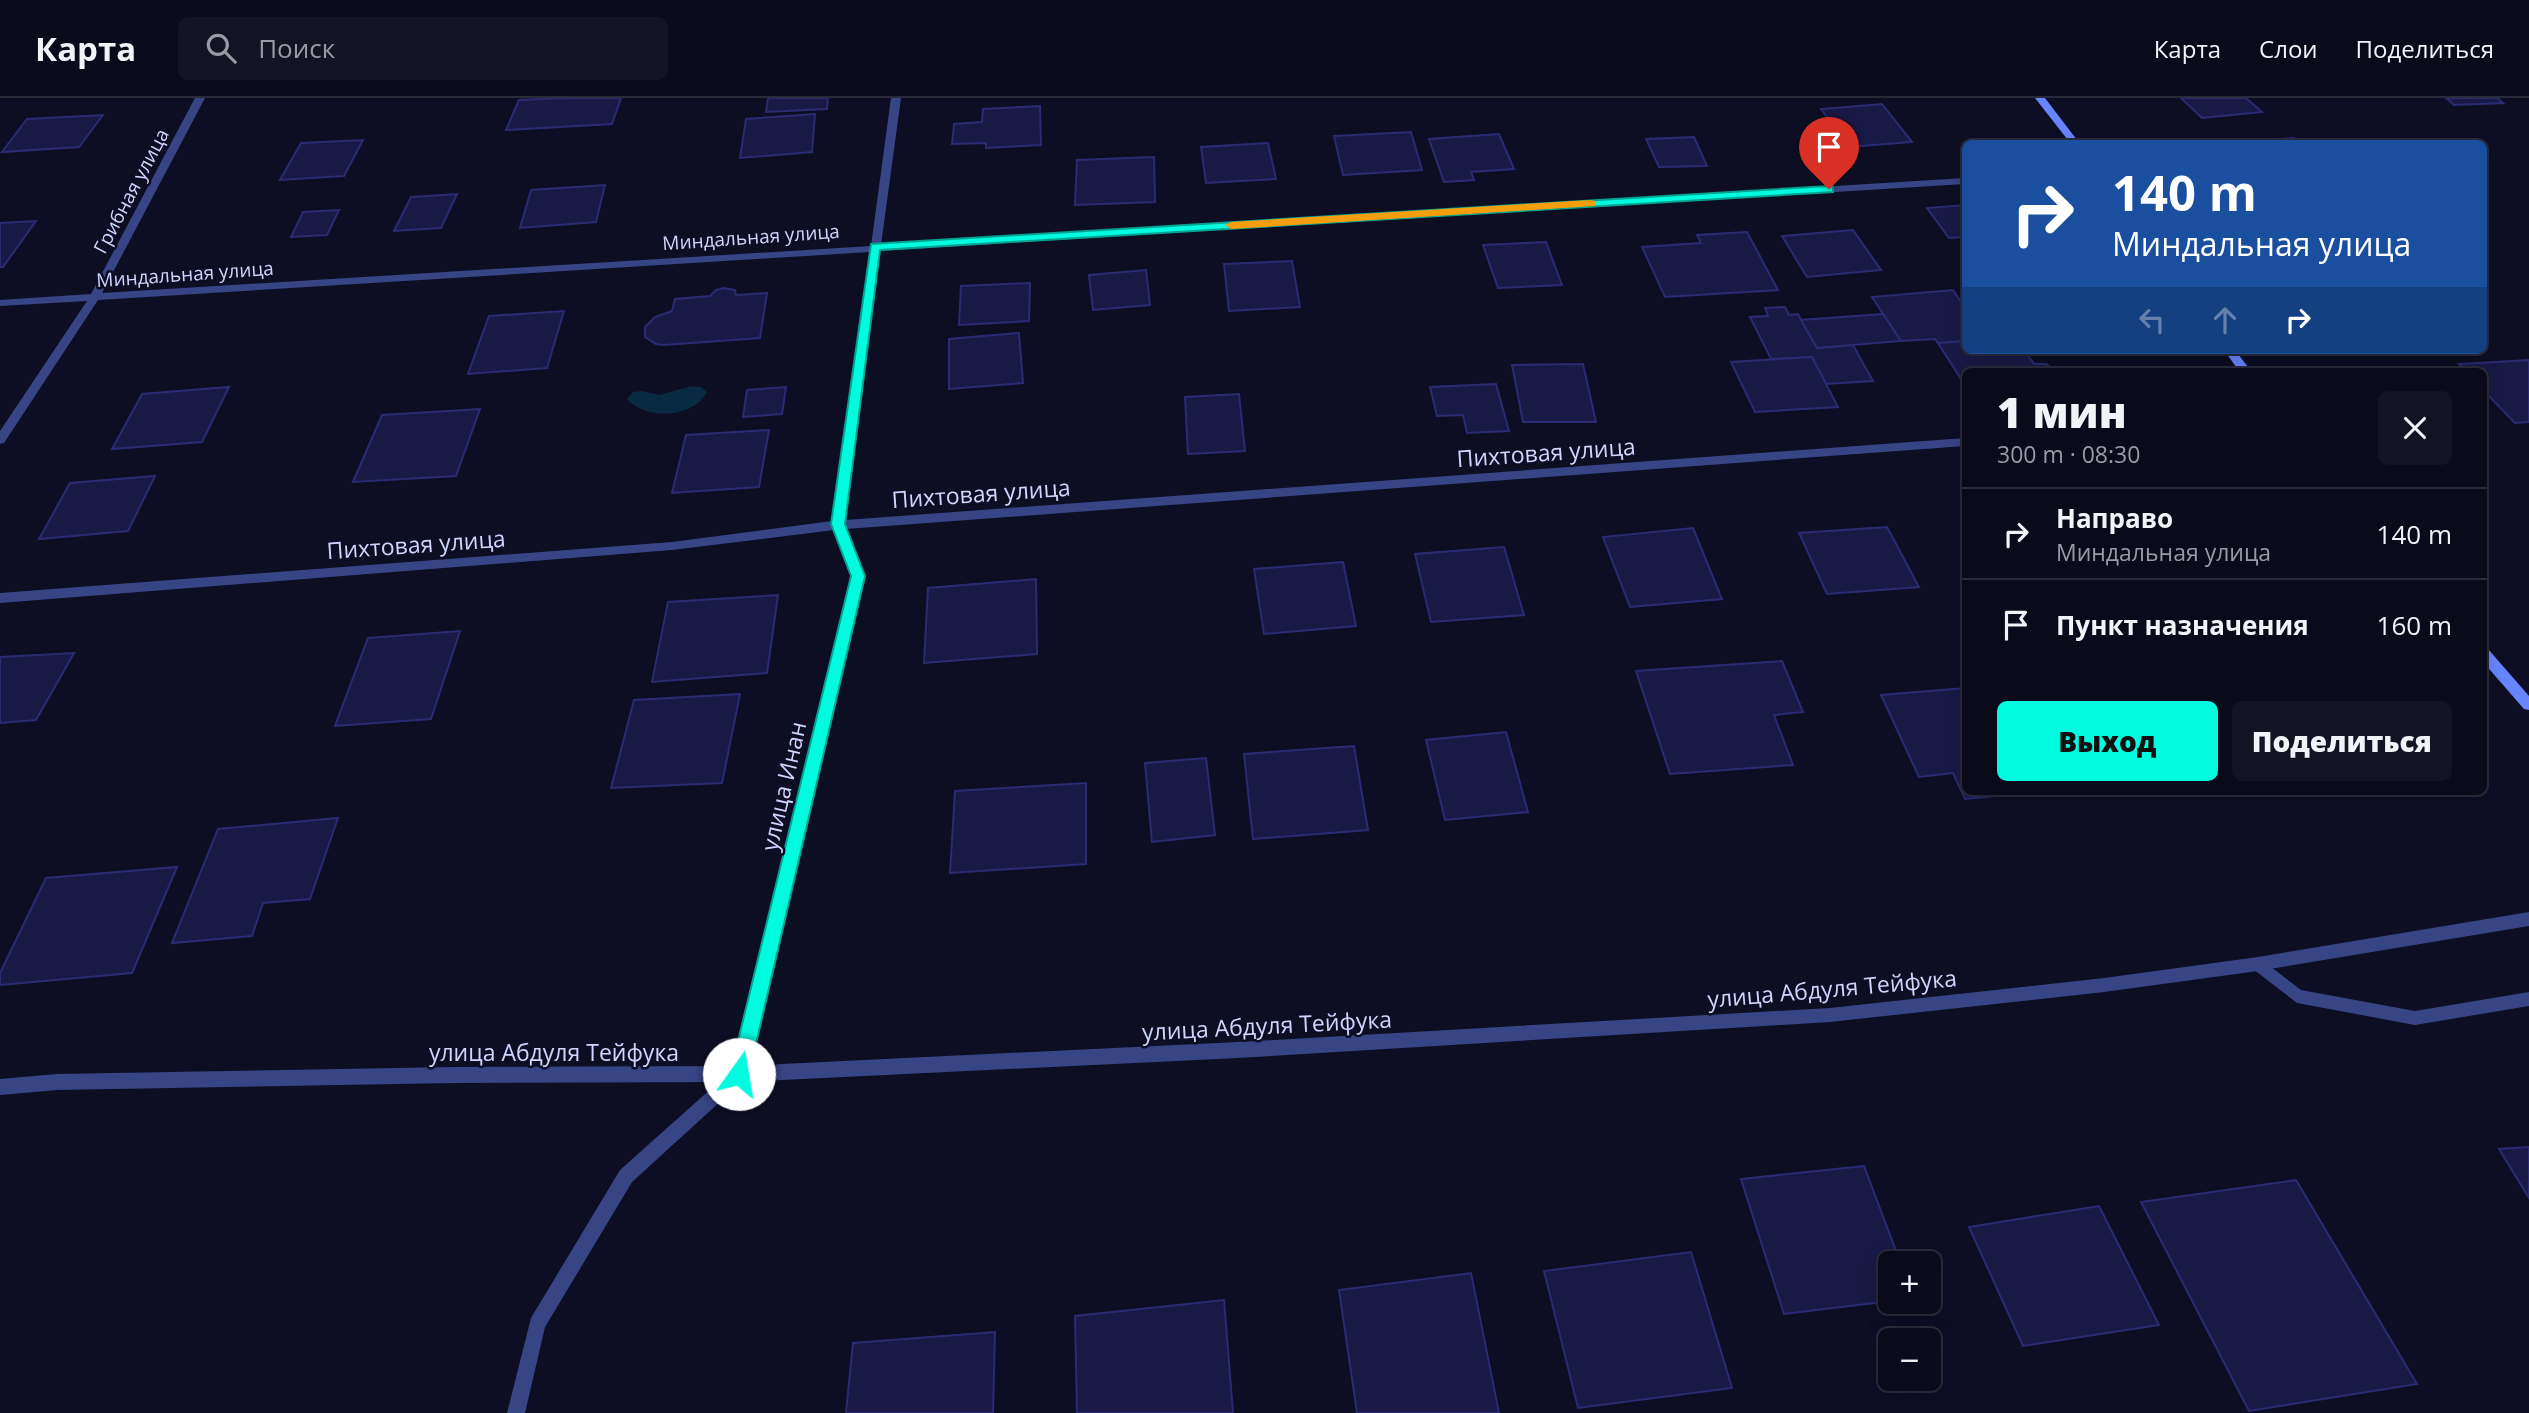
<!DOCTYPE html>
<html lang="ru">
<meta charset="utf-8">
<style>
:root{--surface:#0a0a1b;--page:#131324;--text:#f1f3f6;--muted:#999aa3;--line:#2a2b3a;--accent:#00fbde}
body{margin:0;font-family:"Open Sans",sans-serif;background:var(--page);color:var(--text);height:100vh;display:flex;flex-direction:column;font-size:26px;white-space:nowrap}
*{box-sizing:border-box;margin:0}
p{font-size:23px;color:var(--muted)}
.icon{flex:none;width:38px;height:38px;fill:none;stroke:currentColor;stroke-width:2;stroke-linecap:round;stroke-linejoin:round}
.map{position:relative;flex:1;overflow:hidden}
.panel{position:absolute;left:1962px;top:270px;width:525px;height:427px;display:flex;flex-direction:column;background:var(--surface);border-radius:10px;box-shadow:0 4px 18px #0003,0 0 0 2px var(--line)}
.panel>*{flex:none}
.guide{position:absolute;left:1962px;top:42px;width:525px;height:214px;border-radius:10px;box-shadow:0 4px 18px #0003,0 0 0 2px var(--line);background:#1a4fa0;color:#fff;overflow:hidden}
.controls{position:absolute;left:1878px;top:1153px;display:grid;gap:14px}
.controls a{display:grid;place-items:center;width:63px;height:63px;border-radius:10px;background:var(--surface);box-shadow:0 4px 18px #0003,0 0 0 2px var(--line);font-size:35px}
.pin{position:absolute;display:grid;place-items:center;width:60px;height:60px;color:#fff;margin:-72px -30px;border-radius:50% 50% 50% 0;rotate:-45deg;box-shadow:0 0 7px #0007}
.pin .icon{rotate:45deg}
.me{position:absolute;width:77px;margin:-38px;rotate:13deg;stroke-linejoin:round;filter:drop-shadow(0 0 5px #0008)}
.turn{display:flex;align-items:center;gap:24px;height:147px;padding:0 35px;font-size:32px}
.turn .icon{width:91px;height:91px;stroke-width:2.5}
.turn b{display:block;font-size:49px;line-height:60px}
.lanes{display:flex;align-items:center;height:66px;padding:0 35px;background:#0003;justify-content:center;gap:35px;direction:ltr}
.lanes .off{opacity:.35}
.round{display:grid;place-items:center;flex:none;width:74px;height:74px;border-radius:10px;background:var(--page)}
.overview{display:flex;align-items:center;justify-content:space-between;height:119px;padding:0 35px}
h1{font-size:42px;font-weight:800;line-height:52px}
.primary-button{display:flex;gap:14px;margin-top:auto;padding:14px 35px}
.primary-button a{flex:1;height:80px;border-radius:10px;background:var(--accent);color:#111;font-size:28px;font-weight:800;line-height:80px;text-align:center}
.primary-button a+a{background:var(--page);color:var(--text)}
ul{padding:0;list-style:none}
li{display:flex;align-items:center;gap:21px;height:91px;padding:0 35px;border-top:2px solid var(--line)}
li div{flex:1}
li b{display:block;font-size:26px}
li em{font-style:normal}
header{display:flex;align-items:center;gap:42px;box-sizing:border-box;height:98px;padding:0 35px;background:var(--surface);border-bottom:2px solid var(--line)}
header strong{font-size:33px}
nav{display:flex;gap:38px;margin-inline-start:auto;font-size:24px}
.search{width:490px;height:63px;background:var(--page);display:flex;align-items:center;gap:18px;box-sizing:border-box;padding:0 24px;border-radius:10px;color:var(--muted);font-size:26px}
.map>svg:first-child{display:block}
</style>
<header>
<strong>Карта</strong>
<div class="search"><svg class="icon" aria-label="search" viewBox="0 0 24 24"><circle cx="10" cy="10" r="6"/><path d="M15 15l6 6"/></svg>Поиск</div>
<nav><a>Карта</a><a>Слои</a><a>Поделиться</a></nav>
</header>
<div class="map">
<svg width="2529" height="1315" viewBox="0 0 2529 1315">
<rect width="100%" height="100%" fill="#0d0e24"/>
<path fill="#082a43" d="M692,288L701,289L707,294C693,320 647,323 627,301L633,294L642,293L659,297Z"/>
<g fill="#191946" stroke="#2a2b73" stroke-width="2">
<path d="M564,0H621L612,26L506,32L519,2Z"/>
<path d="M768,0H828L827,11L766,14Z"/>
<path d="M2181,0H2246L2262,14L2202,20Z"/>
<path d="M2446,0H2497L2503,5L2454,7Z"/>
<path d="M1882,6L1912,44L1849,49L1821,11Z"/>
<path d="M1040,8L1041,47L986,50V45L952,46L954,26L982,24L983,11Z"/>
<path d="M815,16L812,54L740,60L746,21Z"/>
<path d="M103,17L79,49L2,54L27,21Z"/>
<path d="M1411,34L1422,72L1343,77L1334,38Z"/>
<path d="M1499,36L1514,71L1471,74L1474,82L1444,84L1429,41Z"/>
<path d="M1694,39L1707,68L1659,69L1646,41Z"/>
<path d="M2294,40L2299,46L2225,45Z"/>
<path d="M363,42L344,78L280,82L301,45Z"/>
<path d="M1268,45L1276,81L1206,85L1201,49Z"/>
<path d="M1154,59L1155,104L1075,107L1077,62Z"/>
<path d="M605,87L596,124L520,130L531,92Z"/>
<path d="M457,96L441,130L394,133L411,99Z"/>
<path d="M1965,107V139L1949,140L1927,110Z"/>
<path d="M339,112L327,137L291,139L303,114Z"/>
<path d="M36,123L3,169H0V125Z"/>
<path d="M1853,132L1881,172L1807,179L1782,138Z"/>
<path d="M1747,134L1778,192L1665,199L1642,149L1701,145L1697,137Z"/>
<path d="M1546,144L1562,187L1498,190L1483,147Z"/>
<path d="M1292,163L1300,209L1229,213L1224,166Z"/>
<path d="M1146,172L1150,207L1093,212L1089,177Z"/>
<path d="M1030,185L1029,223L959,227L961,188Z"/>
<path d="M724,190L735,192L736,197L767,195L760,240L664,247L656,246L645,239V229L655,219L672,213L675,201L710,198L716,192Z"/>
<path d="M1953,192L1965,210V243L1938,245L1935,241L1901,243L1872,199Z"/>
<path d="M1785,209L1789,217L1798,216L1817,250L1853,247L1873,283L1826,286L1812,259L1771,261L1750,219L1768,218L1765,210Z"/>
<path d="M564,213L547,270L468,276L489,218Z"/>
<path d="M1883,216L1901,243L1817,250L1801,222Z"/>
<path d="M1019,235L1023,285L949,291V241Z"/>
<path d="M1965,243V252H2024L2034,266H2046L2056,273H1965V287L1938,245Z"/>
<path d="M1812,259L1838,309L1755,314L1731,264Z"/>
<path d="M2529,262V324L2515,325L2483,292V273H2466L2459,266Z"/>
<path d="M1583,266L1596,324H1523L1512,267Z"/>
<path d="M1496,286L1509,333L1467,335L1463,317L1437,318L1430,289Z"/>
<path d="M229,289L202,344L112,351L142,296Z"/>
<path d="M786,289L782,316L743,319L747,292Z"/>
<path d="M1239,296L1245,353L1188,356L1185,299Z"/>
<path d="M480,311L456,378L353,384L382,317Z"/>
<path d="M769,332L759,389L672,395L686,337Z"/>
<path d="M155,378L128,433L39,441L70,385Z"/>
<path d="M1887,429L1919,489L1827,496L1799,435Z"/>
<path d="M1693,430L1722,501L1630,509L1603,439Z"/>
<path d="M1504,449L1524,517L1431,524L1415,456Z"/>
<path d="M1343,464L1356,528L1264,536L1254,471Z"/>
<path d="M1036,481L1037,556L924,565L928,490Z"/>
<path d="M778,497L767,575L652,584L668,504Z"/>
<path d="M460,533L431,621L335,628L368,540Z"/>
<path d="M74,555L36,622L0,625V559Z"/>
<path d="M1782,563L1803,614L1774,617L1793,667L1670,676L1636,573Z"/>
<path d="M1965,590V693H2006L2008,697L1965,701L1953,675L1919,679L1881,597Z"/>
<path d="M740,596L722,685L611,690L634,602Z"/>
<path d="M1506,634L1528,714L1445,722L1426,642Z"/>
<path d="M1354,648L1368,732L1253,741L1244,656Z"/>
<path d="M1206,660L1215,737L1152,744L1145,665Z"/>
<path d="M1086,685V766L950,775L955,693Z"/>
<path d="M338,720L310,801L263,805L252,838L172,845L218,731Z"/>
<path d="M177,769L132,875L0,887V875L46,780Z"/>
<path d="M2529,1049V1100L2499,1051Z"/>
<path d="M1864,1068L1901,1166H1890V1203L1784,1216L1741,1081Z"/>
<path d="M2296,1082L2417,1286L2249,1313L2141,1104Z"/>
<path d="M2099,1108L2159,1227L2023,1248L1969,1129Z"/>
<path d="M1691,1154L1732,1290L1578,1310L1544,1173Z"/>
<path d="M1471,1175L1499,1315H1357L1339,1192Z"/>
<path d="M1224,1202L1233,1315H1077L1075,1218Z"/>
<path d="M995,1234L993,1315H846L853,1245Z"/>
</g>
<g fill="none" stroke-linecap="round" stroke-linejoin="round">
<path fill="#374585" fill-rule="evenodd" d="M2258,859L2301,892L2415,913L2529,894V908L2415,927L2297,905L2253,871L2250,866L2253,861Z"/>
<path fill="#374585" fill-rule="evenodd" d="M195,0H205L102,195L871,148L891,0H901L881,147L1965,80V86L880,153L845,422L1965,340V348L846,431L864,478L747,976L745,981L632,1084L545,1229L525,1315H507L531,1220L620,1072L732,972L852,478L834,432L672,452L0,505V495L672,444L832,423L870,154L98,202L4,345L0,346V333L87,203L0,208V202L91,196Z"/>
<path fill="#374585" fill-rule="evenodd" d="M2529,814V828L2258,873L2104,894L1830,924L1238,960L739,984L455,985L57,992L0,997V981L57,976L455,969L739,968L1238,944L1830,910L2104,880L2258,859Z"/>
<g fill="#6785ff" fill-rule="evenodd">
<path d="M2035,0H2045L2080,46H2071Z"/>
<path d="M2224,252H2235L2251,273H2239Z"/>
<path d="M2483,550L2488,551L2529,598V612L2524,611L2483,564Z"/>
</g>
</g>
<path fill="#00fbde" stroke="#00a390" stroke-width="2" d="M1829,88L1833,89V94L880,152L845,426L865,478L749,976L746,982L739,985L733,982L730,976L851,478L831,426L871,146Z"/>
<path fill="#f59e0b" d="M1591,102L1595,103V108L1231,131L1225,127L1231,124Z"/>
<g text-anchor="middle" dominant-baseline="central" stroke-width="5" stroke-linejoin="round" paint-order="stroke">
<g font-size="19" fill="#d0d5ff" stroke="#0d0e24">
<text transform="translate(131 93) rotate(-62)">Грибная улица</text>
<text transform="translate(751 139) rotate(-4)">Миндальная улица</text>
<text transform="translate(185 176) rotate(-4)">Миндальная улица</text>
</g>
<g font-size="23" fill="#d0d5ff" stroke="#0d0e24">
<text transform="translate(1546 354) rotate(-4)">Пихтовая улица</text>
<text transform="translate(981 395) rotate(-4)">Пихтовая улица</text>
<text transform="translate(416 446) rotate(-4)">Пихтовая улица</text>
<text transform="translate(783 688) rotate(-77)">улица Инан</text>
<text transform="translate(1832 890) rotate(-5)">улица Абдуля Тейфука</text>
<text transform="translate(1267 927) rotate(-3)">улица Абдуля Тейфука</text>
<text x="554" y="954">улица Абдуля Тейфука</text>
</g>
</g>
</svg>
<div class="controls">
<a>+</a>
<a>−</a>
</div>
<div class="pin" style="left:1829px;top:91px;background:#d93025"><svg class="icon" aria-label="arrive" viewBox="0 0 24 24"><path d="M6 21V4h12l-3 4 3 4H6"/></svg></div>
<svg class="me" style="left:739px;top:976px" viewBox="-20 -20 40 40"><circle r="19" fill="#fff"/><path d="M0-13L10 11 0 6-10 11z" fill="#00fbde"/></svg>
<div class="guide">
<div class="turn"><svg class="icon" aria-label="right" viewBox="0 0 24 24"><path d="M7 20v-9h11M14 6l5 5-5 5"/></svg><div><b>140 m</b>Миндальная улица</div></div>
<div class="lanes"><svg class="icon off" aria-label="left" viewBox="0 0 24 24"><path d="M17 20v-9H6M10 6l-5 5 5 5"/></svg><svg class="icon off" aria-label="ahead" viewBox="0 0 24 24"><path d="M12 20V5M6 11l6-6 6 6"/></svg><svg class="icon" aria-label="right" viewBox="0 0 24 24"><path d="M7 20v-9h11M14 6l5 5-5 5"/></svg></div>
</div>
<section class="panel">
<div class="overview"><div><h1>1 мин</h1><p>300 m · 08:30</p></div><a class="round"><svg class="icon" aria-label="close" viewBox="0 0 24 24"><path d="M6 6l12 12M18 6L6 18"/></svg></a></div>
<ul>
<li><svg class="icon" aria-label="right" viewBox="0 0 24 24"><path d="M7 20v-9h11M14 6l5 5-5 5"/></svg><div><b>Направо</b><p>Миндальная улица</p></div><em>140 m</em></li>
<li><svg class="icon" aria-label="arrive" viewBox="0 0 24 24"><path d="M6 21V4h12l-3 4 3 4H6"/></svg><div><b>Пункт назначения</b></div><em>160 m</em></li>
</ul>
<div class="primary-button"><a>Выход</a><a>Поделиться</a></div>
</section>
</div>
